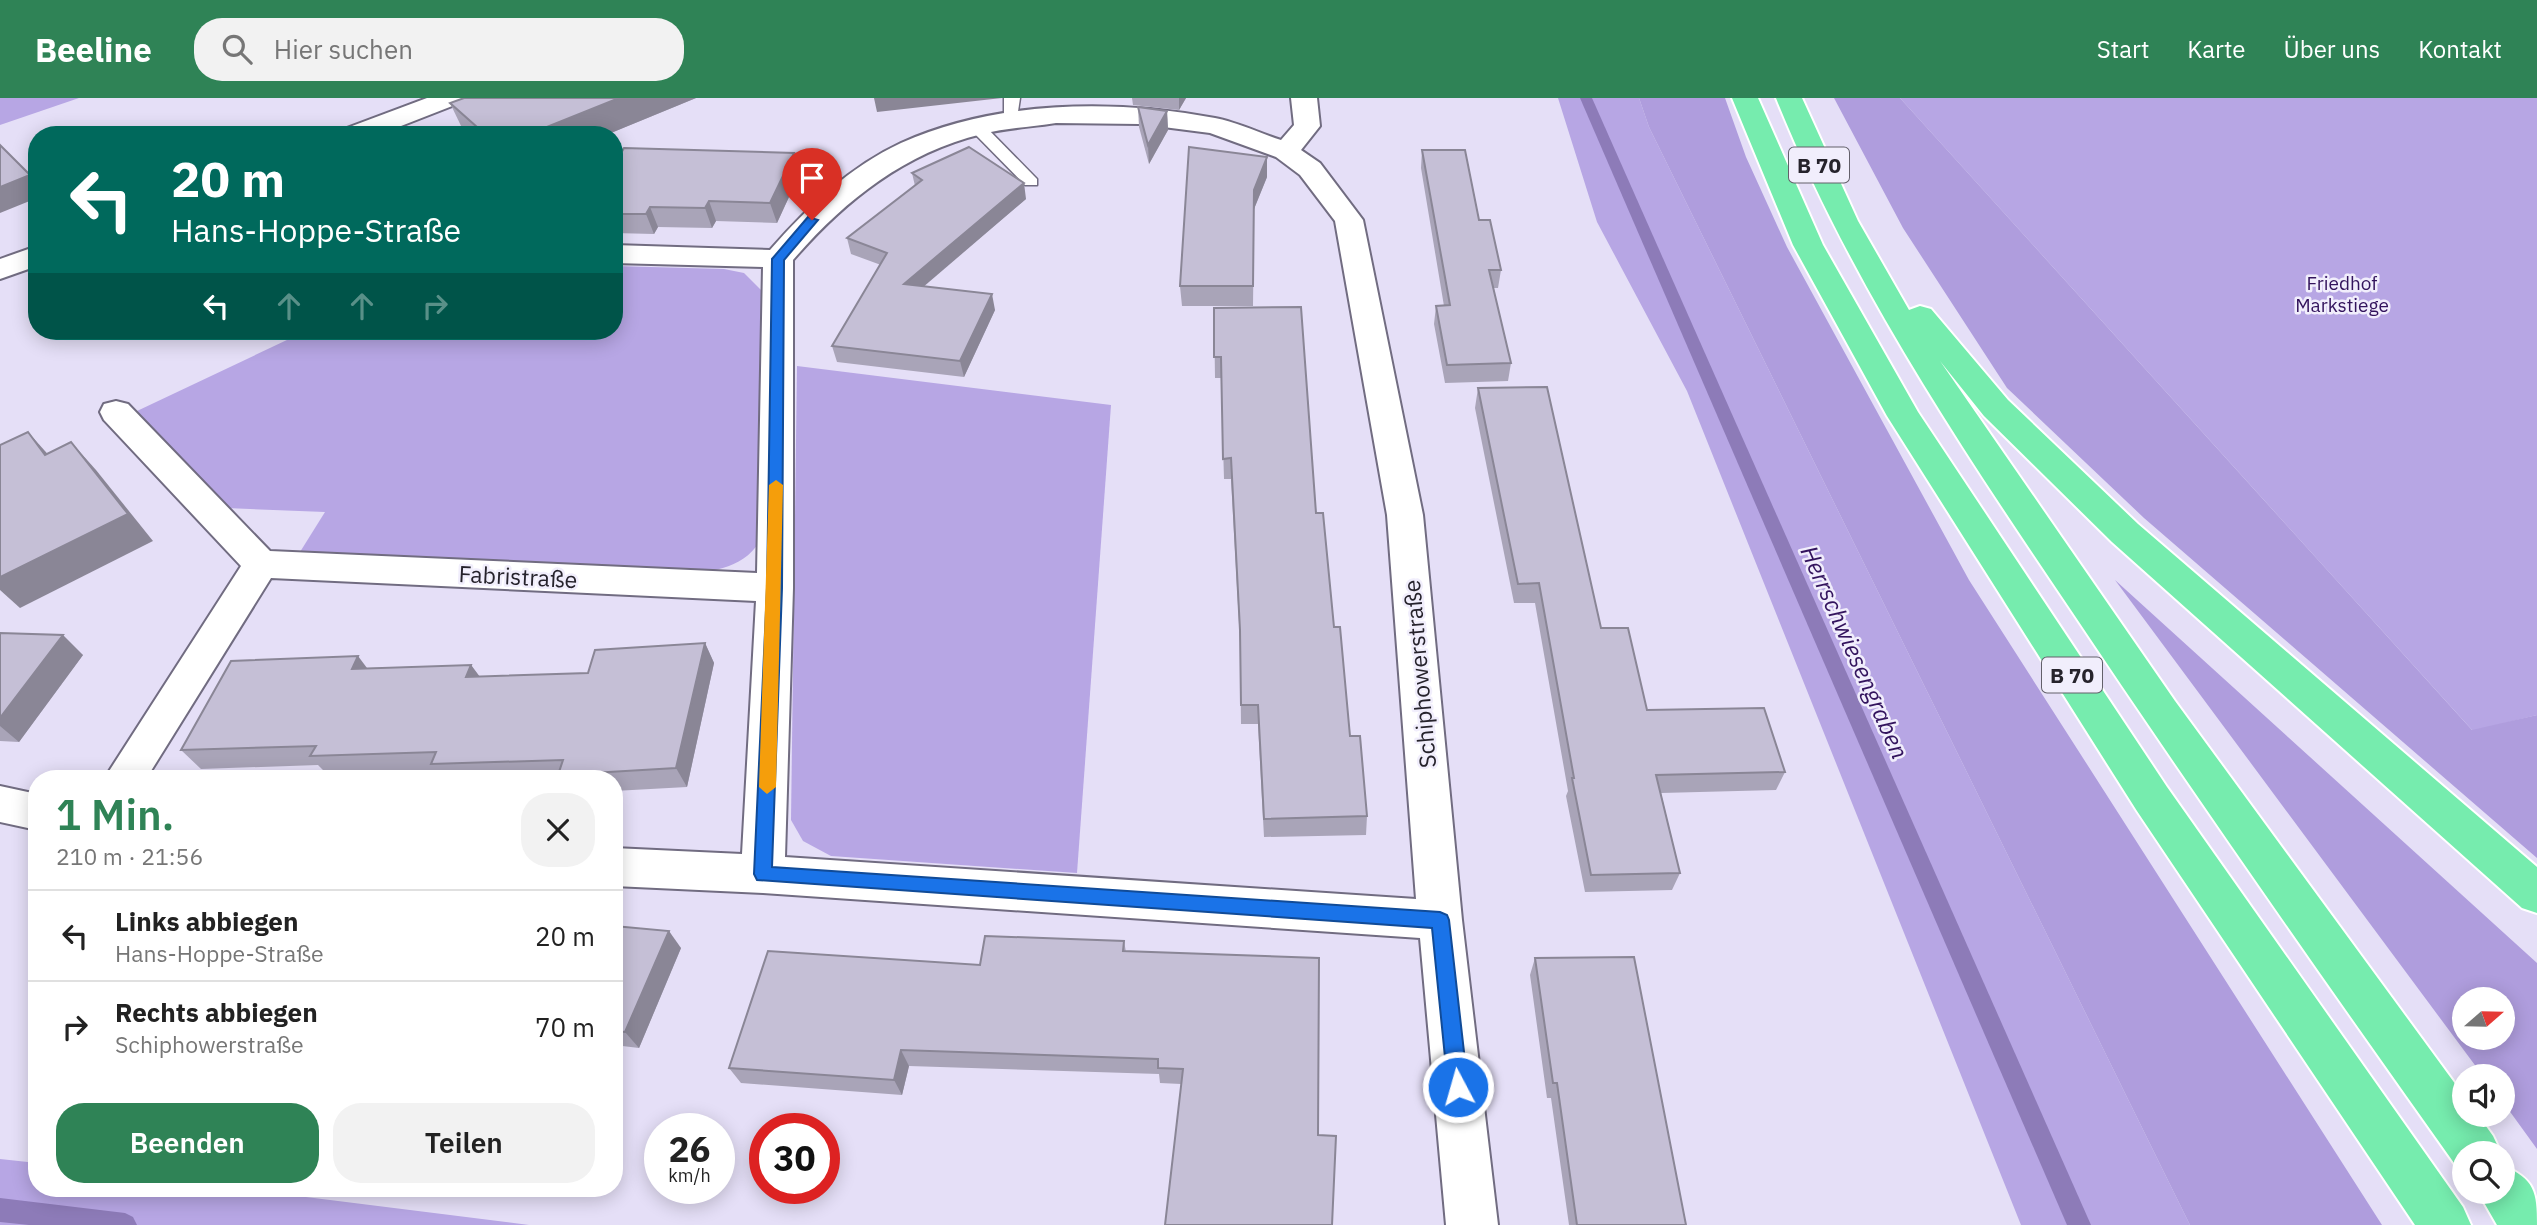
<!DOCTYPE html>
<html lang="de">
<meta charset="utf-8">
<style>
:root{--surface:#fff;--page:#f2f2f2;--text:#222;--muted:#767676;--line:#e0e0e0;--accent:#2f8356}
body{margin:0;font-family:"IBM Plex Sans",sans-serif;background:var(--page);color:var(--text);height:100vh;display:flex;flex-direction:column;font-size:26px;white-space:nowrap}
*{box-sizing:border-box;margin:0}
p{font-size:23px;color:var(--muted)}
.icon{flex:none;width:38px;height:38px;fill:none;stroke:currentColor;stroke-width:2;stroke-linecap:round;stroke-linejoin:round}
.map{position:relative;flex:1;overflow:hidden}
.details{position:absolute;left:28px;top:672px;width:595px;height:427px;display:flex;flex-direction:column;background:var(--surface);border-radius:28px;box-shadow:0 4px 18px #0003}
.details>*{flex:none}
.top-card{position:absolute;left:28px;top:28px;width:595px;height:214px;border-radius:28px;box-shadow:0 4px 18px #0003;background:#00695c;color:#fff;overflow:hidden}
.needle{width:46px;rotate:70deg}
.controls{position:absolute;left:2452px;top:889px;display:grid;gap:14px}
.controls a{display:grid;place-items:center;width:63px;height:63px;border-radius:50%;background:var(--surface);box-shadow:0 4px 18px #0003;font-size:35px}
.speed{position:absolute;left:644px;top:1015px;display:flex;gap:14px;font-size:35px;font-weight:700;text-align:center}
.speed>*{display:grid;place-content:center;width:91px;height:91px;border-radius:50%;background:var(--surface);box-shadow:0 4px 18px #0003;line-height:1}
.speed small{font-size:18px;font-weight:400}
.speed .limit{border:10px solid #d22;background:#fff;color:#111}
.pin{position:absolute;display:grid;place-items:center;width:60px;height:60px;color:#fff;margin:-72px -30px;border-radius:50% 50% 50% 0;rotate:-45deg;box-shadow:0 0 7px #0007}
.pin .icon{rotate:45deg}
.me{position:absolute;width:77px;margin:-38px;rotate:354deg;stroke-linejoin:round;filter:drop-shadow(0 0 5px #0008)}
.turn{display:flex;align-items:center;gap:24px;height:147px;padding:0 28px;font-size:32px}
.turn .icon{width:91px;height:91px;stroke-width:2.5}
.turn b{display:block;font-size:49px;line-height:60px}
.lanes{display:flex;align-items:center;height:66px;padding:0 28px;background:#0003;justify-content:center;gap:35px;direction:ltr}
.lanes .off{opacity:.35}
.round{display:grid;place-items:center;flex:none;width:74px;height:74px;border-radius:28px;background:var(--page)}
.overview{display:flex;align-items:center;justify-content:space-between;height:119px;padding:0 28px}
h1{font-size:42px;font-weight:600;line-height:52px;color:var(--accent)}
.primary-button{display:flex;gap:14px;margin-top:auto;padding:14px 28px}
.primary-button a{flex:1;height:80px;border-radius:28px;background:var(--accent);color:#fff;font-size:28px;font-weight:600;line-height:80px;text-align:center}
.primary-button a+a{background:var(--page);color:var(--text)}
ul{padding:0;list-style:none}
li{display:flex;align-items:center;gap:21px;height:91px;padding:0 28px;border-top:2px solid var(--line)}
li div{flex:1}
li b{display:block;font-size:26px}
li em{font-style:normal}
header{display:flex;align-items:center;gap:42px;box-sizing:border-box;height:98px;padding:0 35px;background:var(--accent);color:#fff}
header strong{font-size:33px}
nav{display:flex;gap:38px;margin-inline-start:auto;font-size:24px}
.search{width:490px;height:63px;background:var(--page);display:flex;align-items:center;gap:18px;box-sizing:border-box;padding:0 24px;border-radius:28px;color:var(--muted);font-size:26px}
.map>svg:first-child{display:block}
</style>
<header>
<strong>Beeline</strong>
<div class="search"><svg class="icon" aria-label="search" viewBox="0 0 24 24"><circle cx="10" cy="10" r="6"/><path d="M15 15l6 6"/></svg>Hier suchen</div>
<nav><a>Start</a><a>Karte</a><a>Über uns</a><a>Kontakt</a></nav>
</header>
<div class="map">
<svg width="2537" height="1127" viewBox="0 0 2537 1127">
<rect width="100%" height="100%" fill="#e5dff7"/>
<g fill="#b7a6e4">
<path d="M0,0H79L0,27Z"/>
<path d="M1558,0H1639L1649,29L2190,1127H2021L1687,293L1597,124Z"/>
<path d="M1900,0H2537V617L2473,633Z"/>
<path d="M614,168L724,171L744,175L763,194L759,444C743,472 706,474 677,478L300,454L325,414L226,410L137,313L306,233H614Z"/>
<path d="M797,268L1111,307L1077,775L831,758L803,743L791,722Z"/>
<path d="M0,1061L37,1065V1090H235L529,1127H0Z"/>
</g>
<g fill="#af9ddd" fill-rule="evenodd">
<path d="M1639,0H1725L1746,59L1787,149L1969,482L2382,1127H2190L1649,29Z"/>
<path d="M1834,0H1900L2472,632L2537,617V760L2144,420L2007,290L1903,130Z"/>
<path d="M2115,482L2537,865V1051L2503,1004L2502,978H2483ZM2464,901H2502V940H2464Z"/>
</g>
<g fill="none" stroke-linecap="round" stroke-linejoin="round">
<g fill="#8d7bb8" fill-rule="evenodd">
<path d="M1580,0H1592L2091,1127H2067Z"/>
<path d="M0,1100L125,1115L133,1119L137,1127H29L0,1124Z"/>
</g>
<defs>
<g id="service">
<path d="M1004,0H1020L1016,27H1004Z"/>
<path d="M977,24L983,26L1037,81V87H1025L971,32V26Z"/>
</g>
<g id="minor">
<path d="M427,0H464L460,5L378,37H340L344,31Z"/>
<path d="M1291,0H1317L1320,28L1301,52L1320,65L1363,122L1423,417L1462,822L1498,1127H1446L1420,840L763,795L614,788V750L742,756L756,503L271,480L146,681H104L241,468L104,322L100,314L104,306L116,303L128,306L270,453L757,475L763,169L614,165V147L770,152C807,110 849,69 901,45C996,2 1115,1 1215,20C1237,24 1259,35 1281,42L1294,27ZM1056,25L1140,26L1210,35L1276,59L1300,77L1335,123L1387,417L1416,801L785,759L793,490V162C844,103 904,55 982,36C1006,30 1031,29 1056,25Z"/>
<path d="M37,148V168L0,181V161Z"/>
<path d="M0,688L37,696V732L0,724Z"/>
</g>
<g id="trunk">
<path d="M1732,0H1758L1823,147L1918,314L2167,689L2463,1109L2471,1127H2415L2137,713L1887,318L1793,147Z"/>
<path d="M1776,0H1802L1858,123L1909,212L1920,208L1931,211L2008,302L2138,426L2537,769V815L2522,810L2112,444L1984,318L1940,263L2175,603L2464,998V1017H2478L2493,1038L2501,1055H2464V1075L2459,1072C2327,886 2196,699 2069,509C1959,346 1850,183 1776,0Z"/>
<path d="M2502,1067C2535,1081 2537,1094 2537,1127H2497L2478,1094H2502Z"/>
</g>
</defs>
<use href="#service" stroke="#716c81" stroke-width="3"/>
<use href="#minor" stroke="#716c81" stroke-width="4"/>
<use href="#trunk" stroke="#fff" stroke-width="4"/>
<use href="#service" fill="#fff" fill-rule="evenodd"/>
<use href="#minor" fill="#fff" fill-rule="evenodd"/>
<use href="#trunk" fill="#76ecae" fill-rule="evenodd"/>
</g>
<g fill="#a9a4b8">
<path d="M696,0L606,37H468L463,32L450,5Z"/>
<path d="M1132,0H1186L1179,12L1133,7Z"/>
<path d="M1138,9L1167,13L1168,32L1149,66L1139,29Z"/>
<path d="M1422,52L1479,122L1501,172L1498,190H1493L1511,265L1508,283L1445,285L1434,226L1436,208H1444L1421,70Z"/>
<path d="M794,55L800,75L777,125L716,123L712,130L658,129L654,136L614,135V67Z"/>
<path d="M1267,59V79L1254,111L1253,208H1182L1180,188Z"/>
<path d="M912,75L1026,101L923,188L995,212L964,279L837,264L832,248L881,167L851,156L847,140L915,88Z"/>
<path d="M1214,210L1316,415L1350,638L1367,718L1366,737L1264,739L1258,626H1241L1240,544L1231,381H1224L1221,280H1215Z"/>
<path d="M1478,290L1601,530L1647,612L1785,674L1776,692L1661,695L1680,775L1672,792L1585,794L1566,698L1568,693L1535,505H1514L1475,310Z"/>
<path d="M0,535L83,557L19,644L0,643Z"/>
<path d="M705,545L714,565L687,689L614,693V681H443L437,674L328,677L318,667L201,671L181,652L367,570L471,567L480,579L588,575Z"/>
<path d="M614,828L681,850L639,950L614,947Z"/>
<path d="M1124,843L1126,854L1318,1037L1332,1127L1181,986L1160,985L1159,976L909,968L902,997L741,985L729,970L980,867Z"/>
<path d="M1535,860L1686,1127H1569L1551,1000H1547L1530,877Z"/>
</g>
<g fill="#8a8696">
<path d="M619,0H696L606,37H527Z"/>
<path d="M874,0H1002L877,14Z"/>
<path d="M1179,0H1186L1179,12Z"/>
<path d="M1167,13L1168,32L1149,66L1148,47Z"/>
<path d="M794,55L800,75L777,125L770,105Z"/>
<path d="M1267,59V79L1254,111L1253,208L1254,92Z"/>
<path d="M30,77L37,87V100L0,115V89Z"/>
<path d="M1024,85L1026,101L908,202L904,186Z"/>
<path d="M709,103L716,123L712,130L705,110Z"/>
<path d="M650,109L658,129L654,136L646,116Z"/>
<path d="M992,196L995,212L964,279L960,263Z"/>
<path d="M28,334L53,362L45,357Z"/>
<path d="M71,344L96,372L153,443L20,510L0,492V479Z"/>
<path d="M63,537L83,557L19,644L0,628V620Z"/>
<path d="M705,545L714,565L687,689L676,670Z"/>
<path d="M358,558L373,578L352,571Z"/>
<path d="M471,567L485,586L466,579Z"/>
<path d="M669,833L681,850L639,950L625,934Z"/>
<path d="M901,952L909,968L902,997L894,982Z"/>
</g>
<g fill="#c5bfd6" stroke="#8a8696" stroke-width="2">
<path d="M464,0H619L527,37H486L450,5Z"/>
<path d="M1138,9L1167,13L1148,47Z"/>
<path d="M0,47L30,77L0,89Z"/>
<path d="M969,49L1024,85L904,186L992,196L960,263L832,248L887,155L847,140L922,82L912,75Z"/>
<path d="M1189,49L1267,59L1254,92L1253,188H1180Z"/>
<path d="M624,50L794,55L770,105L709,103L705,110L650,109L646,116H614V67Z"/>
<path d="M1422,52H1465L1479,122H1490L1501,172H1489L1511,265L1447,267L1436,208L1450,207Z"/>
<path d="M1301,209L1316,415H1323L1334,529H1340L1350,638H1360L1367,718L1264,721L1258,607H1241L1240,532L1231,360L1223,361L1221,259H1214V210Z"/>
<path d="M1547,289L1601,530H1628L1647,612L1764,610L1785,674L1656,677L1680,775L1591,777L1572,680H1574L1539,485L1518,486L1478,290Z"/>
<path d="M28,334L45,357L71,344L128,416L0,479V347Z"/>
<path d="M0,535L63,537L0,620Z"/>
<path d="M705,545L676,670L558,677L563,662L431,666L436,654L310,658L316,648L181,652L231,563L358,558L352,571L471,567L466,579L588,575L595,552Z"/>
<path d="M614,828L669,833L625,934L614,933Z"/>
<path d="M985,838L1124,843L1123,853L1319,860L1318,1037L1336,1038L1332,1127H1165L1183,971L1158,970V961L901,952L894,982L729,970L768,853L980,867Z"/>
<path d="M1634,859L1686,1127H1577L1557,985H1553L1535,860Z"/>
</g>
<path fill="#1a73e8" stroke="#114b97" stroke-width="2" d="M808,119L818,122L784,162L782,490L772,769L1440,814L1447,817L1449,822L1468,989L1465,995L1458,998L1451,995L1448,989L1432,830L757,782L754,776L767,490L772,161Z"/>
<path fill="#f59e0b" d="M776,382L783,387L776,689L767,696L759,689L769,387Z"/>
<g text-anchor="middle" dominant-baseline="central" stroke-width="5" stroke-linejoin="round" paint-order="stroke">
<g font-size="19" fill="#33145d" stroke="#f1eefc">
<text x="2342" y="185">Friedhof<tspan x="2342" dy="22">Markstiege</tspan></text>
</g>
<g fill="#f1eefc" stroke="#63606a" stroke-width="2">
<rect x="1789" y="49.5" width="60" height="35" rx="5"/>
<rect x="2042" y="559.5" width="60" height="35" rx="5"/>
</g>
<g font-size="21" font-weight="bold" fill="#26232c">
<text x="1819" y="67">B 70</text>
<text x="2072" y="577">B 70</text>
</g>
<g font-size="23" fill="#26232c" stroke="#f1eefc">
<text transform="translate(518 478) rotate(3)">Fabristraße</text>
<text transform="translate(1419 576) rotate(-95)">Schiphowerstraße</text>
</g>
<g font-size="24" font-style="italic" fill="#33145e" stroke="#f1eefc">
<text transform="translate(1855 554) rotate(66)">Herrschwiesengraben</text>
</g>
</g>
</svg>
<div class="controls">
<a><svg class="needle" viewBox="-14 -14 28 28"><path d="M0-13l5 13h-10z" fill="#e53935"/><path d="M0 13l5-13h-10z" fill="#767676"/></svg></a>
<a><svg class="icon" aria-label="sound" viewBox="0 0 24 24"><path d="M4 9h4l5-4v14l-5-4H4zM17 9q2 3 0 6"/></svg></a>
<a><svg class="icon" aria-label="search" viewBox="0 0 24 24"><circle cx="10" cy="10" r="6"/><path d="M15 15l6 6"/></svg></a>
</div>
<div class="speed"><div>26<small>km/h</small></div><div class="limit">30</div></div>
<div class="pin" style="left:812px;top:122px;background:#d93025"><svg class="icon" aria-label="arrive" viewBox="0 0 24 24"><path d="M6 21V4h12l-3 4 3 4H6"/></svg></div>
<svg class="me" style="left:1458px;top:989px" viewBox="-20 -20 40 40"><circle r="17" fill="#1a73e8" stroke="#fff" stroke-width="3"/><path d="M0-11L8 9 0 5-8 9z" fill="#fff"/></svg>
<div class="top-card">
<div class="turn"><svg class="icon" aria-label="left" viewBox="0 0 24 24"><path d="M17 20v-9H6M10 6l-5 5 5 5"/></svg><div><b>20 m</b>Hans-Hoppe-Straße</div></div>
<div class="lanes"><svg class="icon" aria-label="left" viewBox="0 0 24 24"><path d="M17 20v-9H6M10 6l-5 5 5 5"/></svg><svg class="icon off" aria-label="ahead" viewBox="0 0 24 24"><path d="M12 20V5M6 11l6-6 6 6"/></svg><svg class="icon off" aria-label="ahead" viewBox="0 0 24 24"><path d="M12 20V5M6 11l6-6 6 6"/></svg><svg class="icon off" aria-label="right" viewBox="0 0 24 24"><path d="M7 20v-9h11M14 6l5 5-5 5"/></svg></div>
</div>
<section class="details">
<div class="overview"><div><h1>1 Min.</h1><p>210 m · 21:56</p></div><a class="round"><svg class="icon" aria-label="close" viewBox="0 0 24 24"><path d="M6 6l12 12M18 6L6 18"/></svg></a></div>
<ul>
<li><svg class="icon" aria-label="left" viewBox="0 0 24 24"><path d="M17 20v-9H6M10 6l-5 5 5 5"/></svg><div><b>Links abbiegen</b><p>Hans-Hoppe-Straße</p></div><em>20 m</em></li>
<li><svg class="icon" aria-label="right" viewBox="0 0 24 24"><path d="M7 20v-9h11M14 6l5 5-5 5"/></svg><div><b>Rechts abbiegen</b><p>Schiphowerstraße</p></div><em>70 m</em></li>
</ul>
<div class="primary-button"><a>Beenden</a><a>Teilen</a></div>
</section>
</div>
